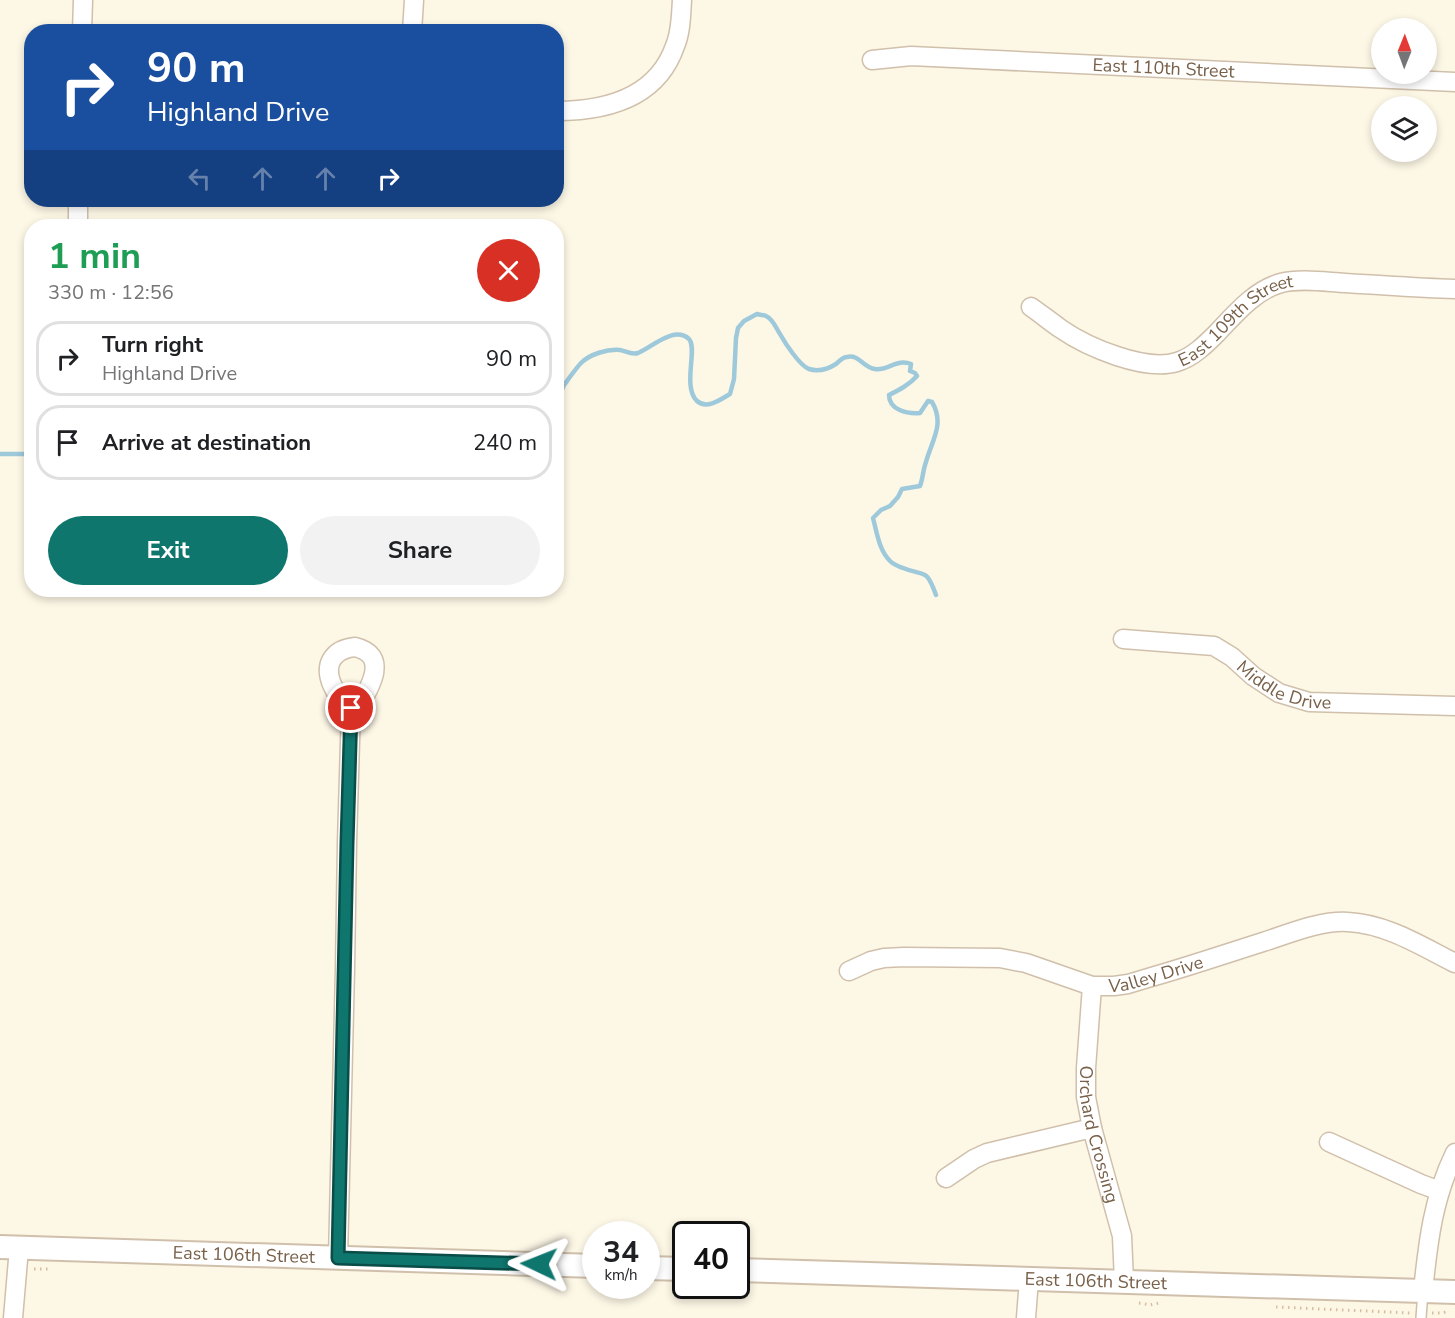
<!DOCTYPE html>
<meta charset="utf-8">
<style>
:root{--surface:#fff;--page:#f2f2f2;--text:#202124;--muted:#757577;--line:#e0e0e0;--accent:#0f766e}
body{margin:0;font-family:"Nunito Sans",sans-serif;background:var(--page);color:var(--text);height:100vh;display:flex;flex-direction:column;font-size:22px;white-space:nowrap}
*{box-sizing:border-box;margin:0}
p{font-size:20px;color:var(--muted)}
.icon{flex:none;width:33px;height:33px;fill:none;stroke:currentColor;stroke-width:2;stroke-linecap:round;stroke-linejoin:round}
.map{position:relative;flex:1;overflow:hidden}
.sheet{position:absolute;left:24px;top:219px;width:540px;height:378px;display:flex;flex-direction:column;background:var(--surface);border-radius:24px;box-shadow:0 3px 9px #0003}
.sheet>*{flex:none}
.guide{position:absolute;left:24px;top:24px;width:540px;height:183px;border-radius:24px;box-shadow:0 3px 9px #0003;background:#1a4fa0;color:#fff;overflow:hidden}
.needle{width:39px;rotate:1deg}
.buttons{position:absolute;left:1371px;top:18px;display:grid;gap:12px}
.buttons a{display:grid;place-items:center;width:66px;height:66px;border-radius:50%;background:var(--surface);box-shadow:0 3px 9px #0003;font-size:30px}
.speed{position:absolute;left:582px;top:1221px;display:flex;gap:12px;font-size:30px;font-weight:700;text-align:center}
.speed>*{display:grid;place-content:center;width:78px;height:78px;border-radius:50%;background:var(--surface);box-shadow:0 3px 9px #0003;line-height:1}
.speed small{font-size:15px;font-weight:400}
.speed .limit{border:3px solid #111;border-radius:9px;background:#fff;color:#111}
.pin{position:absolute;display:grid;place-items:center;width:51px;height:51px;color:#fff;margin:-26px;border:3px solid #fff;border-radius:50%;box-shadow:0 2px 6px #0007}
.me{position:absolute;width:66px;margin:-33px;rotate:272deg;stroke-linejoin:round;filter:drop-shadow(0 0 4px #0008)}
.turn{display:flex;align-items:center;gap:21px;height:126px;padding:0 24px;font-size:27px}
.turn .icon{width:78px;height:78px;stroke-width:2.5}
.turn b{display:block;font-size:42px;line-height:51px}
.lanes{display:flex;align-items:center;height:57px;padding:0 24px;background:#0003;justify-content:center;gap:30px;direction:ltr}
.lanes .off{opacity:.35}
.round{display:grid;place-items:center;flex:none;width:63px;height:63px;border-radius:32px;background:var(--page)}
.head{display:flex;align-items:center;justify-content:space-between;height:102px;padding:0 24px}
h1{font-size:36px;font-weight:700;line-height:45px;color:#1e9e55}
.primary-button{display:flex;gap:12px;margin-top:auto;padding:12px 24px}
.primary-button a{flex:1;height:69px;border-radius:36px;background:var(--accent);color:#fff;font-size:24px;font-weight:700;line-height:69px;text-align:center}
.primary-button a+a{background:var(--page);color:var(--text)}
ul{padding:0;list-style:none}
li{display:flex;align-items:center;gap:18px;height:75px;margin:0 12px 9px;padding:0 12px;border:3px solid var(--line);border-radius:24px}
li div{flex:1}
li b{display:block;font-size:22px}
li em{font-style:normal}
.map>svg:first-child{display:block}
</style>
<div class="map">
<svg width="1455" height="1318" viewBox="0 0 1455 1318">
<rect width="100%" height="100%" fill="#fdf7e6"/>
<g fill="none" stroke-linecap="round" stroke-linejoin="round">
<g stroke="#9ec9db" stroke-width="4.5">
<path d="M556,402C560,397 561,391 564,385C567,381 577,367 581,363C590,354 607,349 620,350C626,351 631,355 638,353C651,348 674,325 689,339C698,348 682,387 697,401C707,410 721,399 730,394L734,379L736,338L738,328L744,321L757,314C760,315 764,315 766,316C773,319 776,328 780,334C785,343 800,366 809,369C818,372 828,369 836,364C840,361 842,357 847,357C859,354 864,368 875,369C888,371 897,358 911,364L910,371L915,373L917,376C909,385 899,390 889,395C889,410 907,414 920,413L928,401L932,402C945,424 932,440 926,462C923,470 923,478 920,486L902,489L898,497L890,506L881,510L873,518C877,533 879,550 890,561C894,565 898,566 903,568C925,577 926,567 936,595"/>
<path d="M0,454H32"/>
</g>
<defs>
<path id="service" d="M1421,1318L1423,1291"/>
<g id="minor">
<path d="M82,32L83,0"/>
<path d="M412,32L414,0"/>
<path id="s1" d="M872,60L911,56L1455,82"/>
<path d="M556,111C606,111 657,98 675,46C681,32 681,15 682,0"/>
<path d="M78,226V200"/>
<path id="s2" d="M1031,307C1041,314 1051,322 1061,329C1087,347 1145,372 1177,362C1193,357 1205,345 1217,333C1235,314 1255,290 1281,283C1300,278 1326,282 1345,283C1382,285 1418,288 1455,289"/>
<path id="s3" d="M1123,639L1214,646L1232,657L1253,676L1279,693L1309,702L1455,706"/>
<path d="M355,647C389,655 371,686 359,706L351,708L343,704C339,697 334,690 331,682C324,662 335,649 355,647Z"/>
<path id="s4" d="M849,971L871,961L884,958L904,957L1000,958L1026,963L1092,986H1114L1128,984L1148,978C1187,967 1225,954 1263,942C1288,934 1321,920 1348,922C1387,924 1421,946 1455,963"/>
<path id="s5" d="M1092,986L1086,1068V1097L1092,1128L1122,1236L1124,1281"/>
<path d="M1329,1142L1421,1184L1440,1191"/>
<path d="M946,1178L974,1159L987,1153L1092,1128"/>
<path d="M338,1258L345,969L347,843L351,708"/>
<path d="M1423,1291C1428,1242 1433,1198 1455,1153"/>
<path d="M13,1318L19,1248"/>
<path d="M1026,1318L1029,1279"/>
</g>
<g id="tertiary">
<path id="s6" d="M0,1247L596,1266"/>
<path d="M646,1268L686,1269"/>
<path id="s7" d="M736,1270L1455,1292"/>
</g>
</defs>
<use href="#service" stroke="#d0c0ab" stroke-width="12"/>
<use href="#minor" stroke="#d0c0ab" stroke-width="21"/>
<use href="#tertiary" stroke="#d0c0ab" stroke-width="26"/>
<g stroke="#d9bd9f" stroke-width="3" stroke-dasharray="1.5 4.5" stroke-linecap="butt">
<path d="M34,1269H49"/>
<path d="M1139,1303L1150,1305L1159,1303"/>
<path d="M1276,1307L1410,1313"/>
<path d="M1432,1313H1442L1449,1311"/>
</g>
<use href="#service" stroke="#fff" stroke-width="9"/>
<use href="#minor" stroke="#fff" stroke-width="18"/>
<use href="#tertiary" stroke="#fff" stroke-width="22"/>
</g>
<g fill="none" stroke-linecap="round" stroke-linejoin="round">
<defs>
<path id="route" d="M351,708L347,843L338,1258L539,1264"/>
</defs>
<use href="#route" stroke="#0a4d48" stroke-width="15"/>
<use href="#route" stroke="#0f766e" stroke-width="10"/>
</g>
<g text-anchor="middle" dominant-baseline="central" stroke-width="4.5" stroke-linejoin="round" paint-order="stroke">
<g font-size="18" fill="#786049" stroke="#fffaed">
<text stroke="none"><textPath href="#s1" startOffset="292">East 110th Street</textPath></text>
<text stroke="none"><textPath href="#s2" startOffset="234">East 109th Street</textPath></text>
<text stroke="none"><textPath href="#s3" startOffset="174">Middle Drive</textPath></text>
<text stroke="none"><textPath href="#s4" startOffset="315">Valley Drive</textPath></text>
<text stroke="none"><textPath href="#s5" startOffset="150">Orchard Crossing</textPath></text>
<text stroke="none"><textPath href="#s6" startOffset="244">East 106th Street</textPath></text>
<text stroke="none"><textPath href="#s7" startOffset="360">East 106th Street</textPath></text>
</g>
</g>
</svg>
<div class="buttons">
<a><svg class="needle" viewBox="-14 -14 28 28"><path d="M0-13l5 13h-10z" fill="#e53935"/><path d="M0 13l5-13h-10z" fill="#757577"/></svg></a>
<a><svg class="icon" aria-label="layers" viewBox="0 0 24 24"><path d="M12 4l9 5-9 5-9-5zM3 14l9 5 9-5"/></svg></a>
</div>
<div class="speed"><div>34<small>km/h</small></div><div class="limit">40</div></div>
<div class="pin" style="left:351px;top:708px;background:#d93025"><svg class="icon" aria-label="arrive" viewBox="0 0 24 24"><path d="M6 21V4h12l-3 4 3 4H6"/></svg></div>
<svg class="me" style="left:539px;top:1264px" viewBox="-20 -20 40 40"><path d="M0-17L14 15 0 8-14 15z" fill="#0f766e" stroke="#fff" stroke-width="4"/></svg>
<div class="guide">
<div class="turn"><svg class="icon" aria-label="right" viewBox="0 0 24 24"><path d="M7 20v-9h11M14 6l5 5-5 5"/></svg><div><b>90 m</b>Highland Drive</div></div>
<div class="lanes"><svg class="icon off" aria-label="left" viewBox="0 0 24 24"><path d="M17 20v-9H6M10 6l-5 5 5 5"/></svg><svg class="icon off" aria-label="ahead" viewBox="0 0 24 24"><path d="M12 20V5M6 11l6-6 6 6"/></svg><svg class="icon off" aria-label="ahead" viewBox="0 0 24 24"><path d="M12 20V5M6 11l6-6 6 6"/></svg><svg class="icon" aria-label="right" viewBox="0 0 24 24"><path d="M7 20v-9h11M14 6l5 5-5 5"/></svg></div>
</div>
<section class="sheet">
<div class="head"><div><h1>1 min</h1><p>330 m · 12:56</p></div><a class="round" style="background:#d93025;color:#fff"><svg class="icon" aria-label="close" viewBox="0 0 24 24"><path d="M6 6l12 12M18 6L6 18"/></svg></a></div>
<ul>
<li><svg class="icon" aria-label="right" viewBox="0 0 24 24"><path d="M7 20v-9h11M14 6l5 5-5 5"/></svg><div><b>Turn right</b><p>Highland Drive</p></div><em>90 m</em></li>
<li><svg class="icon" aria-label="arrive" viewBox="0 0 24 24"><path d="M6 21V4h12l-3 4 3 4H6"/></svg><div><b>Arrive at destination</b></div><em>240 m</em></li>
</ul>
<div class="primary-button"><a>Exit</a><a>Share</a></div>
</section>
</div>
